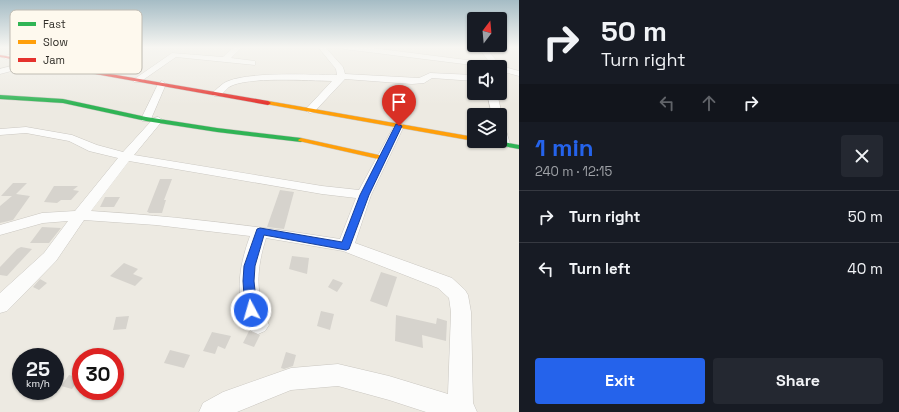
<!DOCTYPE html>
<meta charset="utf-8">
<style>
:root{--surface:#171b24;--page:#242831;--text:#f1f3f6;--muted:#9ea1a6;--line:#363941;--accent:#2563eb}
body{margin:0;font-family:"Space Grotesk",sans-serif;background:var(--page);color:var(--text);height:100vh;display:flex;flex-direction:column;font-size:15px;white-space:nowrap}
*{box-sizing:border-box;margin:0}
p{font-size:13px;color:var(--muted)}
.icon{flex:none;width:22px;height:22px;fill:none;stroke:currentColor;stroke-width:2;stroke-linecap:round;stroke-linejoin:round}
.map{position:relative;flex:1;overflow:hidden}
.side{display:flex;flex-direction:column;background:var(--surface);width:380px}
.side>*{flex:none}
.banner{background:#171b24;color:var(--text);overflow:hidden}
.needle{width:26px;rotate:16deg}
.controls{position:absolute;left:467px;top:12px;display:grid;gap:8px}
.controls a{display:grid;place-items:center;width:40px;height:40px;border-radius:4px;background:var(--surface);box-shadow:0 1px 3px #0004;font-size:20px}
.speed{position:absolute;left:12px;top:348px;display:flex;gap:8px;font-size:20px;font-weight:700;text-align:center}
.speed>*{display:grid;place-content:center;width:52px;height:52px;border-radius:50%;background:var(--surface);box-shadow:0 1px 3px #0004;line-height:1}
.speed small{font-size:10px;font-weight:400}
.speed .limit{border:6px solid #d22;background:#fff;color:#111}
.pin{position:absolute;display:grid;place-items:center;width:34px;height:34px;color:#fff;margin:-41px -17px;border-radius:50% 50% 50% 0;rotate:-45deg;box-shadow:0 0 4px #0007}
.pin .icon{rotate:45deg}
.me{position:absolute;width:44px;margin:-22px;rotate:354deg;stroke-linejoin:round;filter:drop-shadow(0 0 3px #0008)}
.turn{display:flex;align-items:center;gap:14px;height:84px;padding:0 16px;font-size:18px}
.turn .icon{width:52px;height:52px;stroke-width:2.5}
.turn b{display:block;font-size:28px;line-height:34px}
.lanes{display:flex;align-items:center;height:38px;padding:0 16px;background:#0003;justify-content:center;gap:20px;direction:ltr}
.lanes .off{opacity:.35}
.round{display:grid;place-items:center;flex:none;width:42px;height:42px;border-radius:4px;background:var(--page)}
.headline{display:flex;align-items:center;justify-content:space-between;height:68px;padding:0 16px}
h1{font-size:24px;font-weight:800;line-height:30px;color:var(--accent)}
.cta{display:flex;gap:8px;margin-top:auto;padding:8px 16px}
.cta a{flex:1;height:46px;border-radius:4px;background:var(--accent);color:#fff;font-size:16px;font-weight:800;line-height:46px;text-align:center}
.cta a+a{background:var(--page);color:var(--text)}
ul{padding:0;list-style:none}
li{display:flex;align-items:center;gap:12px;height:52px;padding:0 16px;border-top:1px solid var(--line)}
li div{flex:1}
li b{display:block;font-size:15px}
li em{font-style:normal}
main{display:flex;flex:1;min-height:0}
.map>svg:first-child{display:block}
</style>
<main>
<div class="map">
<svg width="519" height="412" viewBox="0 0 519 412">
<rect width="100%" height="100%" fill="#edeae2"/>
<g fill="#d6d3cd">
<path d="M160,179H172L164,200H166L162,213H148L149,212H147Z"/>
<path d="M13,183H27L16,194L30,196L13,220L0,223V206L12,196H1Z"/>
<path d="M54,186H78L73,190L79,191L71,200H61L57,203L44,202Z"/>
<path d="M280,190L294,192L284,229L267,227Z"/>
<path d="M105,197H120L114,207H100Z"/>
<path d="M42,227L61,228L49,243H30Z"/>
<path d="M21,247L32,249L7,276L0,275V267L17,249Z"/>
<path d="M292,256L309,258L307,274L289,269Z"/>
<path d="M124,263L138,269L133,274L143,278L135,286L110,276Z"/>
<path d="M381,272L397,277L387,307L370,301Z"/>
<path d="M40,279L47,283L39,290L33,287Z"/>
<path d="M333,279L343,283L337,292L328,287Z"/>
<path d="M321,311L334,314L330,330L317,326Z"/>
<path d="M396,315L436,324L437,318L447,321L446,341L422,335L423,348L395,341Z"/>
<path d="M129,316L126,329L113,330L116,317Z"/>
<path d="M249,331L260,335L254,347L243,343Z"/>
<path d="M212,332L231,336L225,349L218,346L215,354L203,351Z"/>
<path d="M170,350L190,355L184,368L164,363Z"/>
<path d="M286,352L296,355L293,366L284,369L281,368Z"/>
<path d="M69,375L80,378L72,389L61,386Z"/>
</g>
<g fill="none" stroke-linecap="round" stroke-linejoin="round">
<defs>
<g id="street">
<path d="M35,47H47L6,59L2,57Z"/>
<path d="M234,47H242L231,58L255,61V65L176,57L140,82H134L133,80L172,53L223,57Z"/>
<path d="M318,47H325L343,67L345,74L419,78L430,73L474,75V81L432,78L424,83L412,84L345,79L314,112L310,113L305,110L332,81C309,81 247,76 229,87C226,90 223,93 220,96H214L212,94C215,90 220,86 224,83C244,71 311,75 337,75L336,69Z"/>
<path d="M341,47H365L490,63L478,47H485L501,66L519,71V76L500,71V67H488L344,49Z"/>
<path d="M35,60L39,62L38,64L0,74V69Z"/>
<path d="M162,81L166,84L151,119L150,121H142L141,119L158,84Z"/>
<path d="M487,93H497L502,115L501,117L500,115H492Z"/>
<path d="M158,117L163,120L134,155L322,186L359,190L394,126L399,123L403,124L404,126L371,195L355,243L452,278L465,290L468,295L471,312L473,403L477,412H426L389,400L338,386L291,390L237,412H199L203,403L223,392L291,368L338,364L389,376L448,394L451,312L449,298L438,288L343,251L266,238C256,270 255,294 269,325L265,331L258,334L251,331C234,299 238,269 250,236L156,225L84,220L56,261L7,311L0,313V293L44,253L68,221L43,223L0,235V225L42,213L75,211L118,158L89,151L69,141L26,133L0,135V129L26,127L72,135L97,145L123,152L154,118ZM129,161L322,194L356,198L340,239C257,226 175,216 91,211Z"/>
<path d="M500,124L505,127L510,144L508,147H500L497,141H500Z"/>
</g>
<g id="fast">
<path d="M0,95L63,99L146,117L217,128L301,138L304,140L301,142L217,132L146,121L63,103L0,99Z"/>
<path d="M484,141H498L519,145V149L487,143Z"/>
</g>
<g id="slow">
<path d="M268,101L474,137V141L266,104V102Z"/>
<path d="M301,138L383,156L387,158L383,160L299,141L298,140Z"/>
</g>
<path id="jam" d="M0,55L268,101L271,103L268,105L0,57Z"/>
</defs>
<use href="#street" stroke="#cac7c1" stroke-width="1"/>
<use href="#fast" stroke="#cac7c1" stroke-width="1"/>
<use href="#slow" stroke="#cac7c1" stroke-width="1"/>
<use href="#jam" stroke="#cac7c1" stroke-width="1"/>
<use href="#street" fill="#fcfcfb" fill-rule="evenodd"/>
<use href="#fast" fill="#30b455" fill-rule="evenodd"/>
<use href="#slow" fill="#ff9f0a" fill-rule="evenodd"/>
<use href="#jam" fill="#e5322d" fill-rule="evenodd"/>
</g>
<linearGradient id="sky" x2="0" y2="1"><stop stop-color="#a5bcc5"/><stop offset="0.45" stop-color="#f7f6f2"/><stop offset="1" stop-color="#f7f6f2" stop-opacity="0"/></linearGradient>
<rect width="519" height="105" fill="url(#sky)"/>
<path fill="#2563eb" stroke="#184099" d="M396,124L402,126L369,195L349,249L346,250L264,235L255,266L254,281L257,310L255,314L251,315L247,314L245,310L243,281L244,266L257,229L260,228L342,242L360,195Z"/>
<rect x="10" y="10" width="132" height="64" rx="6" fill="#fef9ee" stroke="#c0bcb3" stroke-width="1"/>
<rect x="18" y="22" width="18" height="4" fill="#30b455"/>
<rect x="18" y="40" width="18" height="4" fill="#ff9f0a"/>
<rect x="18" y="58" width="18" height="4" fill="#e5322d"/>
<g font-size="11" fill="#302e28">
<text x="43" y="28">Fast</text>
<text x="43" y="46">Slow</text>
<text x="43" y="64">Jam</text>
</g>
</svg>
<div class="controls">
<a><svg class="needle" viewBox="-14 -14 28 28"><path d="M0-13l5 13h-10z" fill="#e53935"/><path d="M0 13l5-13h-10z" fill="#9ea1a6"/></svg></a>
<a><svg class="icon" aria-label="sound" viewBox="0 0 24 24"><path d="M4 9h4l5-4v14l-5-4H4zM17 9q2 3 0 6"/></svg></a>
<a><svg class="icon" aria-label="layers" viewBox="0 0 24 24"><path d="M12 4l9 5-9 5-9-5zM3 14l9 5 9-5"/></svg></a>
</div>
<div class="speed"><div>25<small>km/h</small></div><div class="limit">30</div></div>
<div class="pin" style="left:399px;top:126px;background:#d93025"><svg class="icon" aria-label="arrive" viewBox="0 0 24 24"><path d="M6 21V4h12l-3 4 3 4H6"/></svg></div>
<svg class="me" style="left:251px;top:310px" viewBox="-20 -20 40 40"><circle r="17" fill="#2563eb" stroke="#fff" stroke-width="3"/><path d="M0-11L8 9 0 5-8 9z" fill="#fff"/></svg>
</div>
<section class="side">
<div class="banner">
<div class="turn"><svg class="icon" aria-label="right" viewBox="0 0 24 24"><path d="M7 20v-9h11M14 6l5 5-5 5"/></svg><div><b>50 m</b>Turn right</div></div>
<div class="lanes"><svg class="icon off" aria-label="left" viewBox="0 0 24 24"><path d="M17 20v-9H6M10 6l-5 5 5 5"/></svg><svg class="icon off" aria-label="ahead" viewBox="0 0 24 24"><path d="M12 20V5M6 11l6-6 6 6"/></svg><svg class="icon" aria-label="right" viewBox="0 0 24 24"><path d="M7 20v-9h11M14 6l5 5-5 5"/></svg></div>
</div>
<div class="headline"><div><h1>1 min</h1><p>240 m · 12:15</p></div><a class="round"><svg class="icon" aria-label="close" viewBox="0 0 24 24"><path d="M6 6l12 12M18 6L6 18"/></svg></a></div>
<ul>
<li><svg class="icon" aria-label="right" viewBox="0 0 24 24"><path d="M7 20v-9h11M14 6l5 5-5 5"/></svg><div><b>Turn right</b></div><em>50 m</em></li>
<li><svg class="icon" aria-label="left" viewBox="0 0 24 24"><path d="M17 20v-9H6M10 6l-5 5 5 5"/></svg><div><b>Turn left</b></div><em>40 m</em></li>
</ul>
<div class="cta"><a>Exit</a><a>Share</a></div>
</section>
</main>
